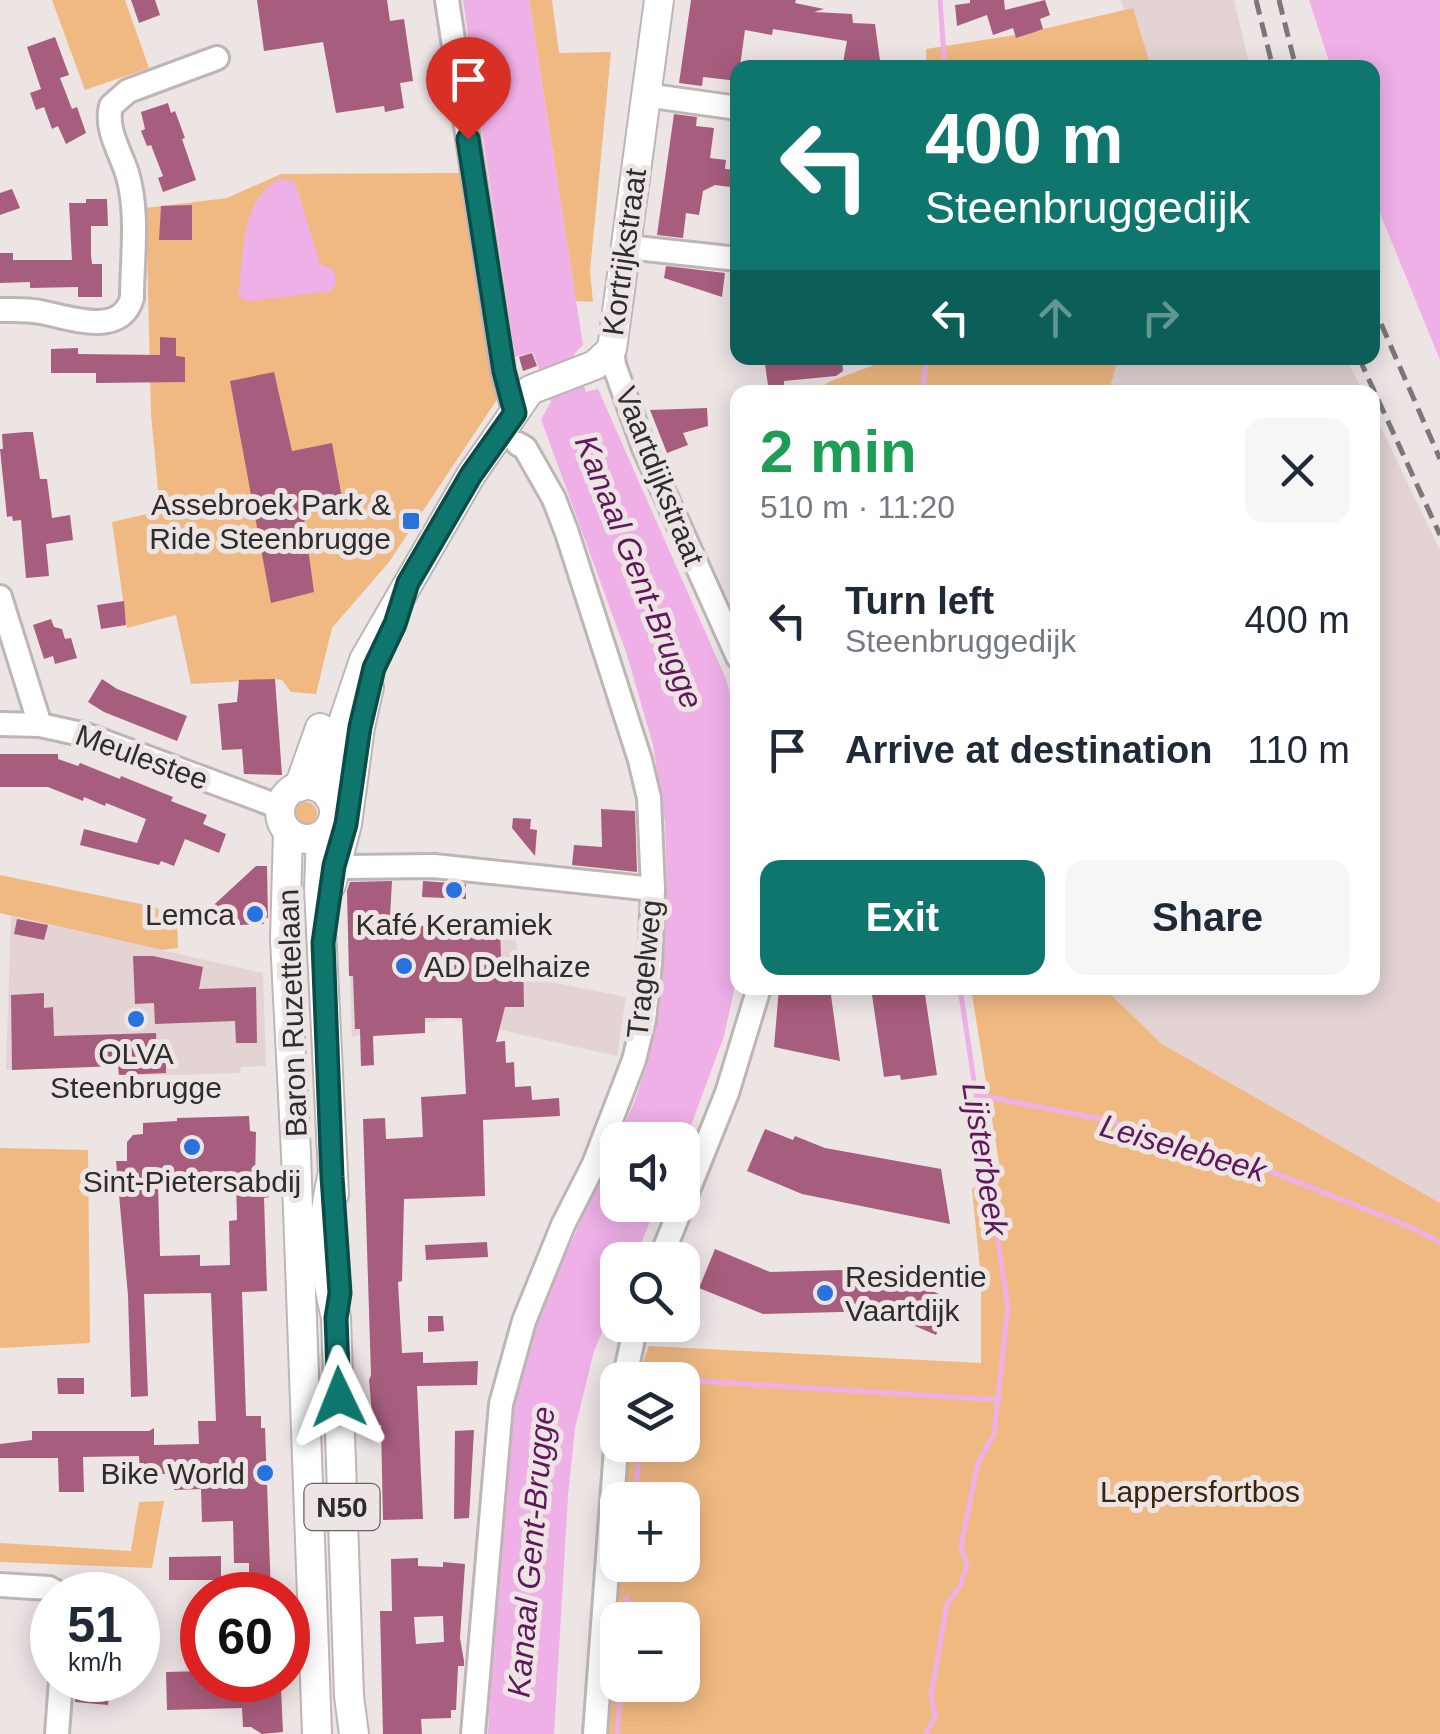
<!DOCTYPE html>
<meta charset="utf-8">
<style>
:root{--surface:#fff;--page:#f6f6f7;--text:#1f2937;--muted:#747a83;--accent:#0f766e}
body{margin:0;font-family:Arial,sans-serif;background:var(--page);color:var(--text);height:100vh;display:flex;flex-direction:column;font-size:38px;white-space:nowrap}
*{box-sizing:border-box;margin:0}
p{font-size:32px;color:var(--muted)}
.icon{flex:none;width:55px;height:55px;fill:none;stroke:currentColor;stroke-width:2;stroke-linecap:round;stroke-linejoin:round}
.map{position:relative;flex:1;overflow:hidden}
.panel{position:absolute;left:730px;top:385px;width:650px;height:610px;display:flex;flex-direction:column;background:var(--surface);border-radius:20px;box-shadow:0 5px 25px #0003}
.panel>*{flex:none}
.hud{position:absolute;left:730px;top:60px;width:650px;height:305px;border-radius:20px;box-shadow:0 5px 25px #0003;background:#0f766e;color:#fff;overflow:hidden}
.fabs{position:absolute;left:600px;top:1122px;display:grid;gap:20px}
.fabs a{display:grid;place-items:center;width:100px;height:100px;border-radius:20px;background:var(--surface);box-shadow:0 5px 25px #0003;font-size:50px}
.speed{position:absolute;left:30px;top:1572px;display:flex;gap:20px;font-size:50px;font-weight:700;text-align:center}
.speed>*{display:grid;place-content:center;width:130px;height:130px;border-radius:50%;background:var(--surface);box-shadow:0 5px 25px #0003;line-height:1}
.speed small{font-size:25px;font-weight:400}
.speed .limit{border:15px solid #d22;background:#fff;color:#111}
.pin{position:absolute;display:grid;place-items:center;width:85px;height:85px;color:#fff;margin:-102px -42px;border-radius:50% 50% 50% 0;rotate:-45deg;box-shadow:0 0 10px #0007}
.pin .icon{rotate:45deg}
.me{position:absolute;width:110px;margin:-55px;rotate:358deg;stroke-linejoin:round;filter:drop-shadow(0 0 8px #0008)}
.turn{display:flex;align-items:center;gap:35px;height:210px;padding:0 30px;font-size:45px}
.turn .icon{width:130px;height:130px;stroke-width:2.5}
.turn b{display:block;font-size:70px;line-height:85px}
.lanes{display:flex;align-items:center;height:95px;padding:0 30px;background:#0003;justify-content:center;gap:50px;direction:ltr}
.lanes .off{opacity:.35}
.round{display:grid;place-items:center;flex:none;width:105px;height:105px;border-radius:20px;background:var(--page)}
.overview{display:flex;align-items:center;justify-content:space-between;height:170px;padding:0 30px}
h1{font-size:60px;font-weight:700;line-height:75px;color:#1e9e55}
.cta{display:flex;gap:20px;margin-top:auto;padding:20px 30px}
.cta a{flex:1;height:115px;border-radius:20px;background:var(--accent);color:#fff;font-size:40px;font-weight:700;line-height:115px;text-align:center}
.cta a+a{background:var(--page);color:var(--text)}
ul{padding:0;list-style:none}
li{display:flex;align-items:center;gap:30px;height:130px;padding:0 30px}
li div{flex:1}
li b{display:block;font-size:38px}
li em{font-style:normal}
.map>svg:first-child{display:block}
</style>
<div class="map">
<svg width="1440" height="1734" viewBox="0 0 1440 1734">
<rect width="100%" height="100%" fill="#ede4e4"/>
<g fill="#e3d3d3">
<path d="M1121,0H1234L1250,67H1151L1133,9L1124,10Z"/>
<path d="M1118,358H1346L1363,392H1109Z"/>
<path d="M1373,411L1440,550V1203L1162,1044L1104,988H1372Z"/>
<path d="M11,916L263,973L266,1066L241,1067L240,1073L181,1075H119L117,1066L6,1070Z"/>
<path d="M492,936L515,938L523,973L510,974L626,997L617,1056L448,1018L352,1037L349,946Z"/>
</g>
<g fill="#f0b982" fill-rule="evenodd">
<path d="M52,0H125L149,68L85,90Z"/>
<path d="M529,0H552L559,53L611,52L590,271L593,302L576,301Z"/>
<path d="M1133,8L1151,67H927L926,49L1015,35L1017,38L1043,29Z"/>
<path d="M462,173L498,398L389,562L332,628L316,694L291,692L282,680L275,679L191,684L176,615L127,628L112,522L160,511L151,414L146,208L227,198L281,174Z"/>
<path d="M893,358H1118L1109,392H813L831,381Z"/>
<circle cx="306" cy="813" r="11"/>
<path d="M0,875L155,907L177,921L178,948L162,950L0,913Z"/>
<path d="M971,988H1104L1162,1044L1440,1203V1734H606L618,1565H682V1500H623L627,1445H682V1380H636L649,1346L981,1363V1278L972,1189L1000,1169ZM618,1620H682V1685H618Z"/>
<path d="M0,1148L88,1150L90,1343L0,1348Z"/>
<path d="M164,1501L152,1568L0,1562V1543L131,1551L139,1502Z"/>
</g>
<g fill="#efb0e8">
<path d="M463,0H529L583,345L574,354L586,392L598,389L726,679L737,722V976L724,1036L683,1147L682,1140H618V1205H657L634,1260H618L617,1298L594,1351L575,1428L568,1496L554,1734H488L502,1479L520,1376L539,1314L634,1103L649,1058L664,953L667,886L665,822L653,745L627,655L541,419L551,402L533,352L515,357Z"/>
<path d="M1309,0H1440V360L1373,196L1372,68L1331,67Z"/>
<path d="M280,178L295,182L320,264L334,270L336,283L332,291L249,301L238,296C245,253 238,203 280,178Z"/>
</g>
<g fill="none" stroke-linecap="round" stroke-linejoin="round">
<g stroke="#efb0e8" stroke-width="5">
<path d="M940,0L945,68"/>
<path d="M922,392L927,358"/>
<path d="M978,1095L1100,1119L1224,1153L1410,1227L1440,1242"/>
<path d="M681,1380L999,1400"/>
<path d="M635,1500L640,1445"/>
<path d="M626,1620L627,1597"/>
<path d="M617,1734L621,1685"/>
<path d="M926,1734L935,1716L931,1695L947,1604L960,1586L967,1566L961,1546L978,1463L994,1434L1008,1307L960,988"/>
</g>
</g>
<g fill="#a75d7d" fill-rule="evenodd">
<path d="M131,0H155L160,15L139,23Z"/>
<path d="M257,0H387L390,21L404,19L413,81L400,83L404,108L385,112L384,106L336,113L323,42L264,51Z"/>
<path d="M691,0H796L795,3L824,9L814,12L852,14L853,23L875,24L881,68H842L847,41L773,29L772,35L745,30L738,81L703,77L702,86L679,83Z"/>
<path d="M970,0H1004L1005,10L1045,0L1050,15L1040,19L1043,29L1035,32L1016,38L1013,28L993,35L987,15L957,26L955,5L970,3Z"/>
<path d="M55,37L69,75L60,78L72,109L77,107L86,133L66,144L58,126L52,129L44,107L36,110L30,93L41,89L27,47Z"/>
<path d="M168,103L171,113L175,111L185,138L182,139L196,180L163,192L158,178L163,176L151,145L147,146L141,131L145,129L141,112Z"/>
<path d="M674,114L697,117L696,126L714,128L710,158L726,160L725,169L738,170V188L715,185L703,191L699,215L686,213L683,238L657,235Z"/>
<path d="M12,189L20,208L0,215V193Z"/>
<path d="M86,199H107L108,226H91V256L92,264H102V297H78V287L30,288V282L0,283V253H13V260H72L69,203H86Z"/>
<path d="M192,205V240H159L161,206Z"/>
<path d="M666,266L725,273L722,297L664,278Z"/>
<path d="M160,337L176,338V356L185,357V382L96,383V373H51V349L78,348V354L160,355Z"/>
<path d="M532,353L537,366L523,371L519,357Z"/>
<path d="M769,358H801L802,360L834,358L842,362L843,371L836,376L784,381V391L769,392L765,364L770,363Z"/>
<path d="M274,372L292,451L332,443L343,504L303,511L314,592L271,603L230,381Z"/>
<path d="M707,408L708,426L683,433L688,445L667,453L650,410Z"/>
<path d="M26,432H33L40,479H47L52,518L70,515L73,540L46,544L49,576L26,578L21,520L13,521L12,516L7,517L0,449H3L2,434Z"/>
<path d="M124,601L126,625L101,629L97,605Z"/>
<path d="M51,619L54,627L62,629L65,639L71,638L77,658L55,664L53,656L44,659L33,625Z"/>
<path d="M102,679L117,689L187,716L177,741L104,712L88,702Z"/>
<path d="M275,679L282,775L244,774L242,749L222,750L218,704L237,702L239,680Z"/>
<path d="M0,754H58V759L78,766L80,763L120,779L121,776L173,797L171,801L207,815L203,824L226,834L219,853L185,839L174,866L161,861L159,865L80,845L84,829L137,843L146,819L106,803L105,806L84,797L83,801L48,787H0Z"/>
<path d="M601,809L635,811L637,872L572,865L574,845L602,847Z"/>
<path d="M513,818L531,819L530,829L537,830L535,856L512,828Z"/>
<path d="M256,866H267L268,918H263L264,924L240,925L204,914Z"/>
<path d="M392,881L390,917L409,918V925L467,929L468,915L487,916L486,930H500L501,956L523,958L524,1007H505L496,1042L505,1041L506,1063L514,1062L515,1087L531,1086L532,1100L559,1098L560,1116L483,1120L485,1196L404,1199L402,1281L398,1282L402,1353L423,1352V1363L478,1361L477,1385L417,1386L423,1519L383,1520L381,1425H373L369,1380L371,1375L363,1119L385,1118L386,1139L423,1137L421,1097L466,1094L462,1018H425V1033L373,1036L374,1065L361,1066L360,1029H355L353,976H349L347,891L350,882Z"/>
<path d="M423,881L466,884V899L422,897Z"/>
<path d="M17,919L48,925L44,940L14,934Z"/>
<path d="M133,956H153L203,967L199,989L256,987L257,1043H236L235,1021L155,1024L154,1003L135,1004Z"/>
<path d="M779,988H830L840,1061L774,1047Z"/>
<path d="M871,988H924L937,1075L901,1080L900,1075L884,1077Z"/>
<path d="M44,993V1008L53,1007L54,1036L156,1033L157,1054H166V1073L119,1075L118,1066L12,1070L11,995Z"/>
<path d="M249,1116L250,1131L256,1132L255,1182L268,1181L269,1197L264,1198L267,1291L242,1292L246,1416H261V1428H265L271,1595H249V1563H234L233,1521L202,1522L201,1489L174,1490L178,1474H140L139,1456L83,1457L84,1492H59L58,1458H0V1444L32,1440V1431H149L154,1428V1445L199,1444L198,1421H216L211,1293L144,1294L148,1396L131,1397L128,1295L116,1161H127V1142L133,1135L143,1134V1123L177,1121V1118ZM236,1180L237,1220L229,1221L230,1265L200,1266V1255L160,1256L158,1184Z"/>
<path d="M765,1129L793,1140L795,1136L825,1148L941,1169L950,1224L802,1194L747,1171Z"/>
<path d="M487,1242L488,1257L426,1260L425,1245Z"/>
<path d="M715,1249L770,1272L879,1269L951,1299L936,1335L880,1311L763,1314L699,1288Z"/>
<path d="M428,1316H443L444,1331L428,1332Z"/>
<path d="M57,1378H84V1394H58Z"/>
<path d="M474,1430L469,1518L454,1519L455,1431Z"/>
<path d="M221,1556V1580H169V1557Z"/>
<path d="M418,1558V1566L443,1567V1562L465,1564L460,1638L464,1661V1666H458L456,1710H451V1718L421,1719L422,1734H383L380,1611H392L391,1559ZM443,1616L444,1642L416,1644L414,1617Z"/>
<path d="M202,1671V1680H274V1688H281L283,1732L262,1734L251,1727H243L242,1708L167,1710L166,1672Z"/>
<path d="M76,1681L110,1684L108,1705L75,1702Z"/>
</g>
<g fill="none" stroke-linecap="round" stroke-linejoin="round">
<defs>
<g id="minor">
<path d="M447,0L503,371L515,413"/>
<path d="M645,95L738,108"/>
<path d="M627,247L738,259"/>
<path d="M0,310C13,310 27,309 40,312C69,317 120,338 132,298C132,259 139,211 127,173C120,151 105,129 111,106L128,91L217,58"/>
<path d="M612,349L614,365L644,448L738,657"/>
<path d="M0,597L40,725"/>
<path d="M0,724L40,725L86,735L280,807"/>
<path d="M343,867L434,866L653,889"/>
<path d="M660,1260L727,1093L759,988"/>
<path d="M624,1380L636,1325"/>
<path d="M0,1585L49,1588L61,1595"/>
<path d="M57,1734L61,1680"/>
<path d="M473,1734L501,1404L524,1321L563,1225L594,1164L634,1060L644,1019L650,963L653,889L649,798L640,760L567,533L554,499L525,448L518,444"/>
<path d="M595,1734L618,1421"/>
</g>
<g id="major">
<circle cx="307" cy="812" r="27"/>
<path d="M299,787L320,728"/>
<path d="M329,797V764L364,660L471,475L530,390L595,365L612,349L659,0"/>
<path d="M288,832L285,939L296,1154L317,1734"/>
<path d="M321,836L319,889L334,1194"/>
<path d="M331,885L347,824L360,727L369,687"/>
<path d="M332,1177C319,1233 323,1263 336,1318L349,1696L354,1734"/>
</g>
</defs>
<use href="#minor" stroke="#beb6b6" stroke-width="28"/>
<use href="#major" stroke="#beb6b6" stroke-width="32"/>
<use href="#minor" stroke="#fff" stroke-width="22"/>
<use href="#major" stroke="#fff" stroke-width="28"/>
<g stroke="#7d7878" stroke-width="5" stroke-dasharray="15 8" stroke-linecap="butt">
<path d="M1256,0L1273,68"/>
<path d="M1279,0L1296,68"/>
<path d="M1372,303L1440,459"/>
<path d="M1359,358L1440,535"/>
</g>
</g>
<g fill="none" stroke-linecap="round" stroke-linejoin="round">
<defs>
<path id="route" d="M339,1397L336,1318L340,1293L332,1177L323,943L334,866L346,824L360,727L374,668L395,624L408,583L471,475L515,413L504,371L468,139"/>
</defs>
<use href="#route" stroke="#0a4d48" stroke-width="25"/>
<use href="#route" stroke="#0f766e" stroke-width="18"/>
</g>
<g fill="#2971dd" stroke="#ede4e4" stroke-width="4">
<rect x="401" y="511" width="20" height="20" rx="5"/>
<circle cx="454" cy="890" r="10"/>
<circle cx="255" cy="914" r="10"/>
<circle cx="404" cy="966" r="10"/>
<circle cx="136" cy="1019" r="10"/>
<circle cx="192" cy="1147" r="10"/>
<circle cx="825" cy="1293" r="10"/>
<circle cx="265" cy="1473" r="10"/>
</g>
<g text-anchor="middle" dominant-baseline="central" stroke-width="10" stroke-linejoin="round" paint-order="stroke">
<rect fill="#ede4e4" stroke="#686363" stroke-width="2.5" x="304.5" y="1484" width="75" height="46" rx="8"/>
<g font-size="28" font-weight="bold" fill="#2f2c2c">
<text x="342" y="1507">N50</text>
</g>
<g font-size="30" fill="#2f2c2c" stroke="#ede4e4">
<text transform="translate(624 252) rotate(-82)">Kortrijkstraat</text>
<text transform="translate(660 476) rotate(68)">Vaartdijkstraat</text>
<text transform="translate(142 757) rotate(20)">Meulestee</text>
<text transform="translate(644 969) rotate(-84)">Tragelweg</text>
<text transform="translate(292 1013) rotate(-92)">Baron Ruzettelaan</text>
</g>
<g font-size="30" fill="#2f2c2c" stroke="#ede4e4" text-anchor="end">
<text x="391" y="504">Assebroek Park &amp;<tspan x="391" dy="34">Ride Steenbrugge</tspan></text>
<text x="235" y="914">Lemca</text>
<text x="454" y="924" text-anchor="middle">Kafé Keramiek</text>
<text x="424" y="966" text-anchor="start">AD Delhaize</text>
<text x="136" y="1053" text-anchor="middle">OLVA<tspan x="136" dy="34">Steenbrugge</tspan></text>
<text x="192" y="1181" text-anchor="middle">Sint-Pietersabdij</text>
<text x="845" y="1276" text-anchor="start">Residentie<tspan x="845" dy="34">Vaartdijk</tspan></text>
<text x="245" y="1473">Bike World</text>
</g>
<g font-size="30" fill="#3c2309" stroke="#ede4e4">
<text x="1200" y="1491">Lappersfortbos</text>
</g>
<g font-size="32" font-style="italic" fill="#60175c" stroke="#ede4e4">
<text transform="translate(639 572) rotate(68)">Kanaal Gent-Brugge</text>
<text transform="translate(1183 1148) rotate(16)">Leiselebeek</text>
<text transform="translate(985 1159) rotate(81)">Lijsterbeek</text>
<text transform="translate(531 1552) rotate(-85)">Kanaal Gent-Brugge</text>
</g>
</g>
</svg>
<div class="fabs">
<a><svg class="icon" aria-label="sound" viewBox="0 0 24 24"><path d="M4 9h4l5-4v14l-5-4H4zM17 9q2 3 0 6"/></svg></a>
<a><svg class="icon" aria-label="search" viewBox="0 0 24 24"><circle cx="10" cy="10" r="6"/><path d="M15 15l6 6"/></svg></a>
<a><svg class="icon" aria-label="layers" viewBox="0 0 24 24"><path d="M12 4l9 5-9 5-9-5zM3 14l9 5 9-5"/></svg></a>
<a>+</a>
<a>−</a>
</div>
<div class="speed"><div>51<small>km/h</small></div><div class="limit">60</div></div>
<div class="pin" style="left:468px;top:139px;background:#d93025"><svg class="icon" aria-label="arrive" viewBox="0 0 24 24"><path d="M6 21V4h12l-3 4 3 4H6"/></svg></div>
<svg class="me" style="left:339px;top:1397px" viewBox="-20 -20 40 40"><path d="M0-17L14 15 0 8-14 15z" fill="#0f766e" stroke="#fff" stroke-width="4"/></svg>
<div class="hud">
<div class="turn"><svg class="icon" aria-label="left" viewBox="0 0 24 24"><path d="M17 20v-9H6M10 6l-5 5 5 5"/></svg><div><b>400 m</b>Steenbruggedijk</div></div>
<div class="lanes"><svg class="icon" aria-label="left" viewBox="0 0 24 24"><path d="M17 20v-9H6M10 6l-5 5 5 5"/></svg><svg class="icon off" aria-label="ahead" viewBox="0 0 24 24"><path d="M12 20V5M6 11l6-6 6 6"/></svg><svg class="icon off" aria-label="right" viewBox="0 0 24 24"><path d="M7 20v-9h11M14 6l5 5-5 5"/></svg></div>
</div>
<section class="panel">
<div class="overview"><div><h1>2 min</h1><p>510 m · 11:20</p></div><a class="round"><svg class="icon" aria-label="close" viewBox="0 0 24 24"><path d="M6 6l12 12M18 6L6 18"/></svg></a></div>
<ul>
<li><svg class="icon" aria-label="left" viewBox="0 0 24 24"><path d="M17 20v-9H6M10 6l-5 5 5 5"/></svg><div><b>Turn left</b><p>Steenbruggedijk</p></div><em>400 m</em></li>
<li><svg class="icon" aria-label="arrive" viewBox="0 0 24 24"><path d="M6 21V4h12l-3 4 3 4H6"/></svg><div><b>Arrive at destination</b></div><em>110 m</em></li>
</ul>
<div class="cta"><a>Exit</a><a>Share</a></div>
</section>
</div>
